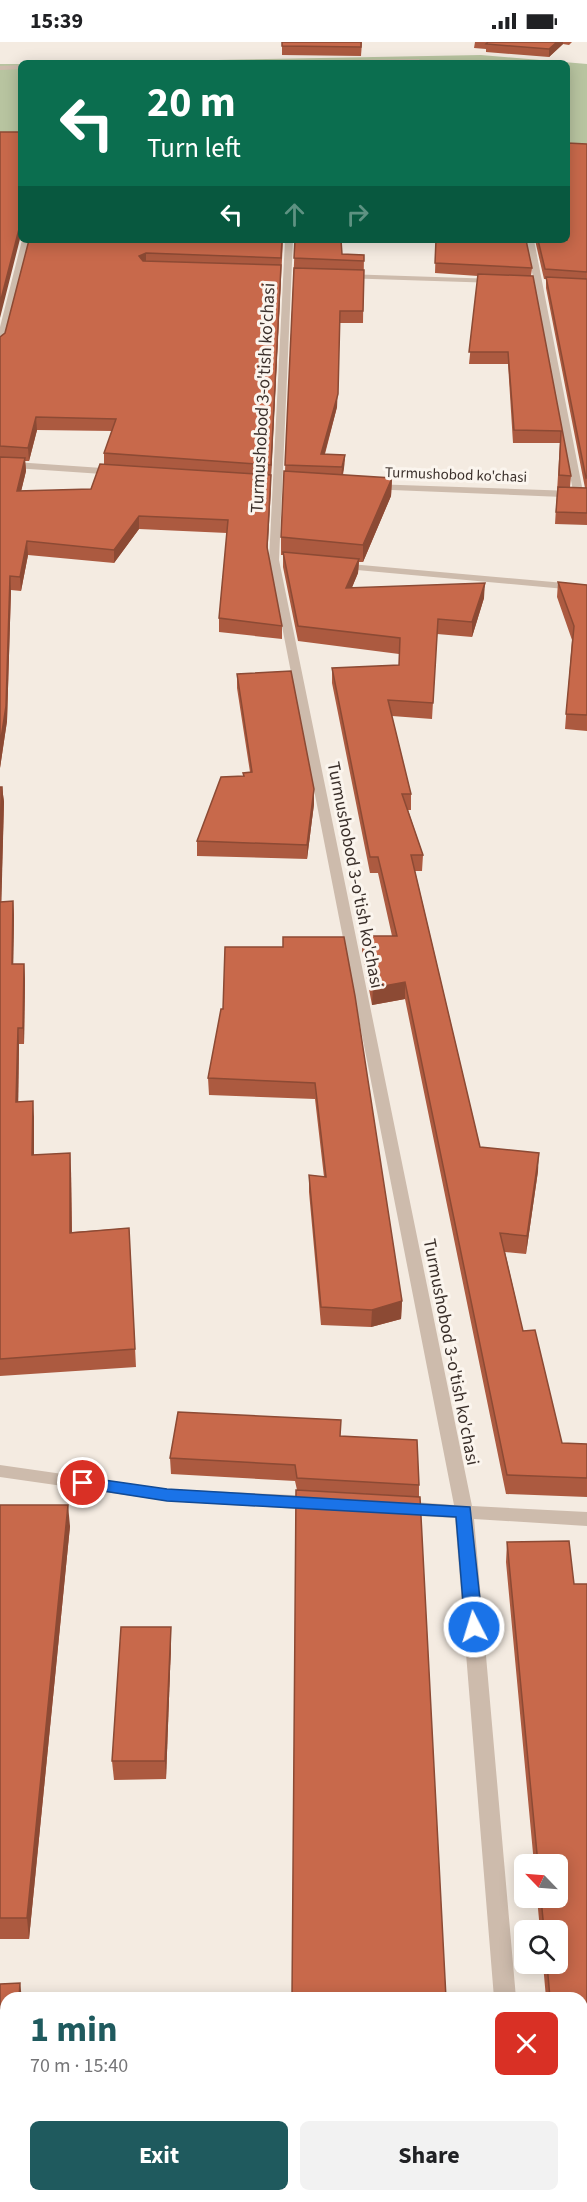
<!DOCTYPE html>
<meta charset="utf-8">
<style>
:root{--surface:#fff;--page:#f2f2f2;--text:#202124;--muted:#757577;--accent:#1f5a5e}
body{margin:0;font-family:"Source Sans 3",sans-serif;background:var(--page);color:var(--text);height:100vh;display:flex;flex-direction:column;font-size:22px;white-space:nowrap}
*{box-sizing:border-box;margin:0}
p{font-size:20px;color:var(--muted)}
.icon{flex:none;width:33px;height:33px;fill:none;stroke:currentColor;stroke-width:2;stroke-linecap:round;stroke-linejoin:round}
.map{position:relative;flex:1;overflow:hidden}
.details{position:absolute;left:0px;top:1950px;width:588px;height:210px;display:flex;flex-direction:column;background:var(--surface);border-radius:18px 18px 0 0;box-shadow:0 3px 15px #0003}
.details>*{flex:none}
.top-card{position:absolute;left:18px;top:18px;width:552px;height:183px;border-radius:9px;box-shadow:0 3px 15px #0003;background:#0b6e4f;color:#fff;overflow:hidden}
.needle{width:39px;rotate:295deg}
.tools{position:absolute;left:514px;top:1812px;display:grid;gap:12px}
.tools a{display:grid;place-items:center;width:54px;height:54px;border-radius:9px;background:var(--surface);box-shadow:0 3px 15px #0003;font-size:30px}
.pin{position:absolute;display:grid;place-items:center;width:51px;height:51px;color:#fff;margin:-26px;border:3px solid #fff;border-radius:50%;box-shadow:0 2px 6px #0007}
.me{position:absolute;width:66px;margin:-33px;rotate:355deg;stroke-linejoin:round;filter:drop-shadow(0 0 4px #0008)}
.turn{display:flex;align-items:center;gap:21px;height:126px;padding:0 30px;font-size:27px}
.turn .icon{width:78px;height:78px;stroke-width:2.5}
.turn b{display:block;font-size:42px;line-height:51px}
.lanes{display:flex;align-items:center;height:57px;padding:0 30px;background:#0003;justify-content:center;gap:30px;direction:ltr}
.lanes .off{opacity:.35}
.round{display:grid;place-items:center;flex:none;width:63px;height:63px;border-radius:9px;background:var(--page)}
.headline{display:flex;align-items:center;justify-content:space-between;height:102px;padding:0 30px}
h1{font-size:36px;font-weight:700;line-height:45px;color:var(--accent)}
.cta{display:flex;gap:12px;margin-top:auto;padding:12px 30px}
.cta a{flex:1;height:69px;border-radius:9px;background:var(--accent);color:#fff;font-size:24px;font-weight:700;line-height:69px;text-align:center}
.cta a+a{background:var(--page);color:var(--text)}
.status{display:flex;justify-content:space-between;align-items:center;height:42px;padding:0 30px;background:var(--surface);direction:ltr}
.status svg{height:16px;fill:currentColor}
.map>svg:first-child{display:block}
</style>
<div class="status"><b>15:39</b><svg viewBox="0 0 49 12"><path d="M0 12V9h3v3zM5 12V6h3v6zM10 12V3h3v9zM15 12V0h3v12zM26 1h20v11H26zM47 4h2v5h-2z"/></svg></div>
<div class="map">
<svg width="587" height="2160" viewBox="0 0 587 2160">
<rect width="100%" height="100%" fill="#f4ebe1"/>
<g fill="#b8c4a0">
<path d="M481,13L587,22V107L567,106V21H65Z"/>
<rect x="0" y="22" width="21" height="68"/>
</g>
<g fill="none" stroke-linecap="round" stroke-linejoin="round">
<g fill="#cdbbac" fill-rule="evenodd">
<path d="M419,17L421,20L276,21L279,19Z"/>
<path d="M21,23V27L0,28V24Z"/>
<path d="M344,232L497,237L501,239L497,241L341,236L340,234Z"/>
</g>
<g fill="#cdbbac" fill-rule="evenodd">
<path d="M22,198H30L4,302L0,305V285Z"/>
<path d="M285,198H293L279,518L472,1464L587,1470V1484L474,1477L516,1956H494L455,1476L401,1473L395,1471L392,1466L395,1461L401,1459L454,1463L269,518Z"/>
<path d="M526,198H534L583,450H587V456L367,447L366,445L371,442L573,449Z"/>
<path d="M0,419L117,427L122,430L117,433L0,425Z"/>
<path d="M339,521L587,543V549L335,526L334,524Z"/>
<path d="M0,1423L167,1447L314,1454L320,1456L323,1461L320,1466L314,1468L167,1459L0,1435Z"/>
<rect x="509" y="2154" width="24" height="6"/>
</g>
</g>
<g fill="#ac5a40" fill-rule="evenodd">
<path d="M282,0H362L361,14L282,13Z"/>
<path d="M475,0H572L569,3L563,2L549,15L486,10V7L474,6Z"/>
<path d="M587,102V483L555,482L560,401H513L508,322H469L478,234L435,231L436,198L532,226L531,234L571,434L570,445L585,446L546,246V237H544L535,198H567Z"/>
<path d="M29,198H283L267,508L282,584V597L219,590V576L227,491L139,487L114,521L28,513L21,549L11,548L7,679L0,726V295L5,291ZM37,388L112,389L104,411V422L91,447L21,449L26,429L25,419H29Z"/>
<path d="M295,198L342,212L364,213L363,281H339L337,365L325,412L345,413L344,426L343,433L392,436L391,454L363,520H359L358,531L352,545L484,556L472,595L437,592L432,677L392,674L411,752V768H408L423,813L422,829H415L480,1105L538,1129L526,1212L505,1210L523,1289L562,1401L587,1402V1455L506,1452L405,957L372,963L362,911V894H392L378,831H370L332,641V626L399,623V612L298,599L283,525V513H281V495L285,429Z"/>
<path d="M558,540L587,543V689L565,687L572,598L557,555Z"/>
<path d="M237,632L314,762L307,817L197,814V799L250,730L237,646Z"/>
<path d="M0,745H2L4,760L1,860L13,859L14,874L13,922H24L25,938L24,1002H19L18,1060L34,1075V1113L71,1128L72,1190L129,1186L136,1325L0,1334Z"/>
<path d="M283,905L402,1259L401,1277L371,1285L321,1283L309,1150V1133L324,1135L315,1057L209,1053L208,1036L223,967Z"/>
<path d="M341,1394L419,1443V1455L297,1448L295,1439L171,1432L170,1416Z"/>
<path d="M0,1463L70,1484L29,1897H0Z"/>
<path d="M507,1500L574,1542L587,2160H565V2154H582V1956H546L543,1922H558V1888H540L537,1856H558V1822H534L506,1520Z"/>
<path d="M171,1585V1603L166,1737L114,1738L112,1719Z"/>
<path d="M0,1942L6,1956V2067H0Z"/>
</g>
<g fill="#8c4a34">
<path d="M557,0H563V2L549,15V7Z"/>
<path d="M21,186V197H20L0,276V261L19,187Z"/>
<path d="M146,211V222L140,225L139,214Z"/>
<path d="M281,223V234L271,436V423Z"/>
<path d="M340,269L337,365L321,425V412Z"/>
<path d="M36,375L37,388L29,419L28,406Z"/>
<path d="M345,413L344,426L341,438L342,425Z"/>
<path d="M25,416L26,429L18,462L17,449Z"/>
<path d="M271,433V446L267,518V505Z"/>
<path d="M392,436L391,454L363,520V503Z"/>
<path d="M139,474V487L114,521V508Z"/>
<path d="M27,499L28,513L21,549L20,535Z"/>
<path d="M359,517L358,531L346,560V546Z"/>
<path d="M10,534L11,548L7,679L0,726V703Z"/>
<path d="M485,541L484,556L472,595V580Z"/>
<path d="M2,745L4,760L1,875L0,837Z"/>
<path d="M314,747V762L307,817V803Z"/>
<path d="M13,859L14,874L13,938L12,922Z"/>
<path d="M24,922L25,938L24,1002L23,986Z"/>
<path d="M405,940V957L372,963L373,946Z"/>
<path d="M18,986L19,1002L18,1076L16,1060Z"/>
<path d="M33,1059L34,1075V1129L32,1113Z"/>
<path d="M70,1111L71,1128L72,1207L70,1191Z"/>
<path d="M539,1111L538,1129L526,1212L527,1194Z"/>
<path d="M402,1259L401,1277L371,1285L372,1268Z"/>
<path d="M68,1463L70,1484L29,1897L27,1876Z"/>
<path d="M171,1585V1603L166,1737L165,1719Z"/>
<path d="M20,1941L22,1956H19Z"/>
<path d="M1,2128L4,2146L2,2160H0V2143Z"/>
</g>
<g fill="#c8694b" stroke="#8c4a34" stroke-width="1.5">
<path d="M282,0H361V5L282,4Z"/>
<path d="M488,0H557L549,7L486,2Z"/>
<path d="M0,90H21V186L19,187L0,261Z"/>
<path d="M567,101L587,102V230L545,227L538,198H567Z"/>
<path d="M29,198H282L281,216L146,211L139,214L143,219L281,223L271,423L104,411L116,377L36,375L28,406L0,404V295L5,291Z"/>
<path d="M295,198H341L342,212L364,213V219L294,216Z"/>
<path d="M436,198H526L532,226L435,221Z"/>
<path d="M294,226L364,228L363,269H340L338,352L321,412L345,413L342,425L285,423Z"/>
<path d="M478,232L533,234L571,434L559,433L561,389L514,388L508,310H469Z"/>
<path d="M546,235L587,237V436H586Z"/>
<path d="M0,415L25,416L17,449L91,447L100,422L271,433L267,505L282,584L219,576L228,478L139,474L114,508L27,499L20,535L10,534L6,664L0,703Z"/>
<path d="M284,429L392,436L363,503L281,495Z"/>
<path d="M558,445L587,446V471L556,470Z"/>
<path d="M283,510L359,517L346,546L485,541L472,580L438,577L433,661L388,658L411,752H402L423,813H411L480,1105L539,1111L527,1194L500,1191L523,1289L535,1288L562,1401L587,1402V1436L507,1433L405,940L373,946L362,894H397L378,815H370L332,626L399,623L400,596L298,584Z"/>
<path d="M558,540L587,543V673L566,672L574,584Z"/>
<path d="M291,629L314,747L307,803L197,799L221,735L244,734L243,731L252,730L237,632Z"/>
<path d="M0,745H2L0,837Z"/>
<path d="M13,859L12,922H24L23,986H18L16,1060L33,1059L32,1113L70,1111V1191L129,1186L135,1307L0,1317V860Z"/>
<path d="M283,895H344L355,954L402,1259L372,1268L321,1265L309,1133L326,1135L315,1041L208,1036L221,967H223L225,905H283Z"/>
<path d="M178,1370L341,1378L340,1394L417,1398L419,1443L297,1436L295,1423L170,1416Z"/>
<path d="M296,1448L420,1455L446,1956H292Z"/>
<path d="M0,1463H68L27,1876H0Z"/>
<path d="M569,1499L574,1542H587V2160H570L569,2154H582V1956H550L547,1922H558V1888H544L541,1856H558V1822H538L507,1500Z"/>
<path d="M121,1585H171L165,1719H112Z"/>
<path d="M20,1941L19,1956H6V2046H0V1942Z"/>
<rect x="291" y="2154" width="165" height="6"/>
</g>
<path fill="#1a73e8" stroke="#114b97" stroke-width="1.5" d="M83,1435L167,1447L470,1465L483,1585L480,1590H468L465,1585L456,1475L167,1459L78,1445L75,1441L78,1437Z"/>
<g text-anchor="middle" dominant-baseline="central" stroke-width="6" stroke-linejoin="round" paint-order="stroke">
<g font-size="15" fill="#3b302b" stroke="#fbf5ee">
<text transform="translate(456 433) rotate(2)">Turmushobod ko'chasi</text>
</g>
<g font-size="18" fill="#3b302b" stroke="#fbf5ee">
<text transform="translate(263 356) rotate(-87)">Turmushobod 3-o'tish ko'chasi</text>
<text transform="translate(355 833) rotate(79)">Turmushobod 3-o'tish ko'chasi</text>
<text transform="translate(451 1310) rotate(79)">Turmushobod 3-o'tish ko'chasi</text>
</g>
</g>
</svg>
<div class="tools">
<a><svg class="needle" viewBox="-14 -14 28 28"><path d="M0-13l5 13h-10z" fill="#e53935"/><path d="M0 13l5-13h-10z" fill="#757577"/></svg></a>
<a><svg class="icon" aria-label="search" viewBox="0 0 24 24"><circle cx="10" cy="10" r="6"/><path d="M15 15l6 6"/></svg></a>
</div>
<div class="pin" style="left:83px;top:1441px;background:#d93025"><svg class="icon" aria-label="arrive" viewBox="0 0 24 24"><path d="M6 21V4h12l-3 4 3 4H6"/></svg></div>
<svg class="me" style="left:474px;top:1585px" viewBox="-20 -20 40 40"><circle r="17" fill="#1a73e8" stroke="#fff" stroke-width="3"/><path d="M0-11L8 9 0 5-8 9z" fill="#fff"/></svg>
<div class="top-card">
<div class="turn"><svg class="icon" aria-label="left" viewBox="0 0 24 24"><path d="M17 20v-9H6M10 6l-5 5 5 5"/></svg><div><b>20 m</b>Turn left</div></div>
<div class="lanes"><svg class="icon" aria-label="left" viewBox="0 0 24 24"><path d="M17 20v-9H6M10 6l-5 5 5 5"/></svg><svg class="icon off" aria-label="ahead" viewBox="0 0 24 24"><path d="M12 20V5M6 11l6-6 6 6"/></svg><svg class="icon off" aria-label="right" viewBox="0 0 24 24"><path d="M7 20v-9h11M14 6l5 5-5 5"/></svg></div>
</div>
<section class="details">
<div class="headline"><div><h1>1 min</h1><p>70 m · 15:40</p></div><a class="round" style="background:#d93025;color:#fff"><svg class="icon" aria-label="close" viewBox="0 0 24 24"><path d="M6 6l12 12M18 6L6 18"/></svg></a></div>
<div class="cta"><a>Exit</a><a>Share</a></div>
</section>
</div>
